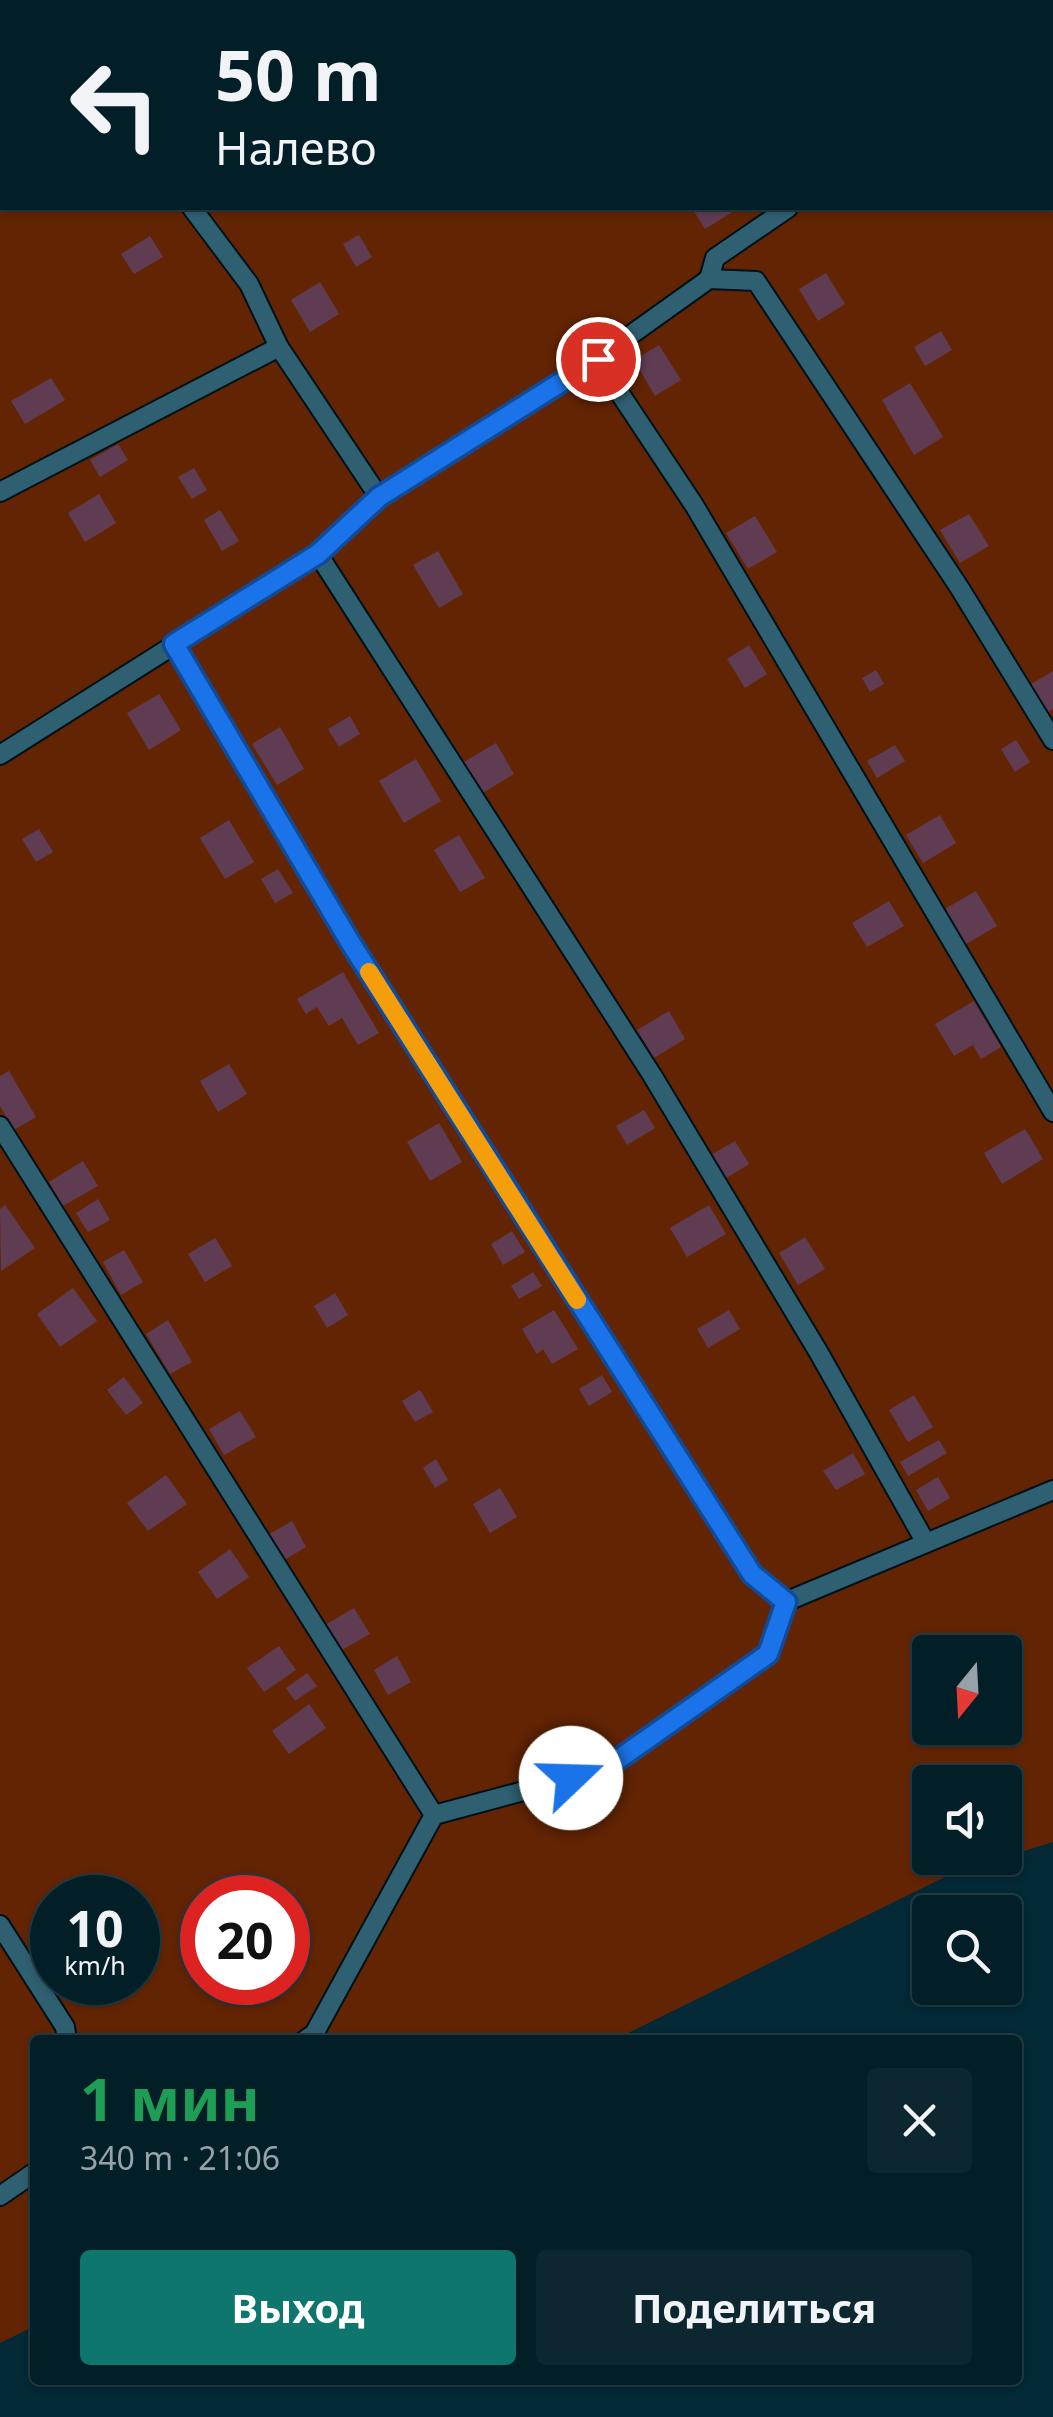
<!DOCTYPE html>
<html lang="ru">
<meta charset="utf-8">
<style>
:root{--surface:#021f28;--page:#0c2730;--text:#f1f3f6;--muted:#96a2a8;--line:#233d45;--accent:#0f766e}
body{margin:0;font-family:"Noto Sans",sans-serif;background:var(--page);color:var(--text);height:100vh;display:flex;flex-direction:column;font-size:38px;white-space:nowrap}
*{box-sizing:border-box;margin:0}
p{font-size:32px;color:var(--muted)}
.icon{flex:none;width:55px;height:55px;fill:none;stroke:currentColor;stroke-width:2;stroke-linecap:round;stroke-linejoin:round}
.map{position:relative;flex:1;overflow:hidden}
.panel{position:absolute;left:30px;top:2035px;width:992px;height:350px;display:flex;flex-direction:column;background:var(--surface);border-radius:10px;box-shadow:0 2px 8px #0004,0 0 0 2px var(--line)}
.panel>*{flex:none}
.banner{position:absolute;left:0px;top:0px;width:1055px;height:210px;box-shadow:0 2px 8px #0004,0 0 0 2px var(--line);background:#021f28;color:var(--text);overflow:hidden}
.needle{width:65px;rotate:198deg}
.controls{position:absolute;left:912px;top:1635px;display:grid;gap:20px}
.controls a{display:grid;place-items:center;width:110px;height:110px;border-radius:10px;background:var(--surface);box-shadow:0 2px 8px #0004,0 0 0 2px var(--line);font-size:50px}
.speed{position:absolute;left:30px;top:1875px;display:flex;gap:20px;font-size:50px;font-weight:700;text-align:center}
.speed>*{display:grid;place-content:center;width:130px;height:130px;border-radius:50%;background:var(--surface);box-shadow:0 2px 8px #0004,0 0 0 2px var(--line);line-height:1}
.speed small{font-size:25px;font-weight:400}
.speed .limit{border:15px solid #d22;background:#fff;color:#111}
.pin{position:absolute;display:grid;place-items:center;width:85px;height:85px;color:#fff;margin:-42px;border:5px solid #fff;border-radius:50%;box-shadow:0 2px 10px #0007}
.me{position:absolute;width:110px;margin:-55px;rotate:69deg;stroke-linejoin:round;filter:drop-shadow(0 0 8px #0008)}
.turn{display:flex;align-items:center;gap:35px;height:210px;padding:0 50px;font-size:45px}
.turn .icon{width:130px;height:130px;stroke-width:2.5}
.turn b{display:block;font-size:70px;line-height:85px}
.round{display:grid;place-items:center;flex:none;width:105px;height:105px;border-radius:10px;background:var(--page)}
.summary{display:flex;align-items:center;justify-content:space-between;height:170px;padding:0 50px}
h1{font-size:60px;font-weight:700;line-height:75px;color:#1e9e55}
.action{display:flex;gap:20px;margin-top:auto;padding:20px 50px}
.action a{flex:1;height:115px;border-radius:10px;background:var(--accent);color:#fff;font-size:40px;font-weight:700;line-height:115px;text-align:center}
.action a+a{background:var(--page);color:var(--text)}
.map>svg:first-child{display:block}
</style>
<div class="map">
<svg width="1053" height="2417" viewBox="0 0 1053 2417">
<rect width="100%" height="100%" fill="#022935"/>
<path fill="#632403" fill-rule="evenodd" d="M0,0H1053V1842L1005,1857V1782H930V1858H1002L951,1874L614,2040H35V2326L0,2343ZM2,2H1052V208H2ZM930,1652H1005V1728H930ZM52,1898H138V1982H52ZM202,1898H288V1982H202Z"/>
<g fill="#603c52">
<path d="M692,208H731L734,211L705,229Z"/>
<path d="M359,235L372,257L356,267L343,244Z"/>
<path d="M150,236L163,257L134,274L121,254Z"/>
<path d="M826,273L845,304L818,321L799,289Z"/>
<path d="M320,282L339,314L310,332L291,300Z"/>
<path d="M941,331L952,350L925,366L914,347Z"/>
<path d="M659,345L681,380L655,396L634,360Z"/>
<path d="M51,378L65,400L25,424L11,401Z"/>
<path d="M910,383L943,437L914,455L882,400Z"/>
<path d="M118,444L128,460L100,477L90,460Z"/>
<path d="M194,468L207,490L192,499L178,477Z"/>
<path d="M99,494L116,523L85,542L68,513Z"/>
<path d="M220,510L239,541L222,551L204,520Z"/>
<path d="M969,514L989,546L960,563L940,530Z"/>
<path d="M755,516L777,552L748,569L726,533Z"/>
<path d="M438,551L463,594L439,608L413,565Z"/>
<path d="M749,645L767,674L745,688L727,659Z"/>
<path d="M876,670L884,684L870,692L862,678Z"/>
<path d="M1053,671V709L1048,712L1031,684Z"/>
<path d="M159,694L181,730L149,750L127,713Z"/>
<path d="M350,716L360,734L339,747L328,729Z"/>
<path d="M280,727L304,769L277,785L252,744Z"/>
<path d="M1016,740L1030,762L1015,772L1001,749Z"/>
<path d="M496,743L514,774L481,794L462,763Z"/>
<path d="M895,745L905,761L877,778L867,761Z"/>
<path d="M416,759L441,801L404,823L379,781Z"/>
<path d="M940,815L956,843L923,863L906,835Z"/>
<path d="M229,820L254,862L225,879L200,838Z"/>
<path d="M39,829L53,852L36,862L22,839Z"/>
<path d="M459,835L485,878L460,892L434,850Z"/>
<path d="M278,869L293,893L275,903L261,879Z"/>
<path d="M976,891L997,926L966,944L945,909Z"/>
<path d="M889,901L904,926L867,947L852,923Z"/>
<path d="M343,972L379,1033L358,1045L342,1018L329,1026L317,1007L306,1014L297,999Z"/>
<path d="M974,1001L1001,1047L981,1059L973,1045L954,1056L935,1024Z"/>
<path d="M669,1011L685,1039L654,1058L637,1030Z"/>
<path d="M229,1064L247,1094L218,1112L200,1081Z"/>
<path d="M9,1071L36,1117L14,1130L0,1106V1076Z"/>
<path d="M644,1110L655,1128L627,1145L616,1126Z"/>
<path d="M439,1123L462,1162L430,1181L407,1142Z"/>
<path d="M1025,1129L1043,1159L1002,1184L984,1153Z"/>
<path d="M735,1141L749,1164L725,1179L711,1155Z"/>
<path d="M83,1161L98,1186L63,1206L49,1182Z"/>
<path d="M98,1199L110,1220L88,1232L76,1213Z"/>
<path d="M5,1205L35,1248L1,1271L0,1209Z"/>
<path d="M709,1205L726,1234L687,1257L670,1228Z"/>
<path d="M512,1231L525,1252L503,1265L491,1244Z"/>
<path d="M805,1237L825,1269L798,1285L779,1253Z"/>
<path d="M215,1238L232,1266L205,1282L188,1254Z"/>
<path d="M124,1250L143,1282L121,1295L103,1262Z"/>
<path d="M533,1272L542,1286L519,1299L511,1286Z"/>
<path d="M73,1288L97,1321L60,1347L37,1314Z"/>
<path d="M335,1293L348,1315L327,1328L314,1306Z"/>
<path d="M554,1310L578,1349L552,1364L543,1349L537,1354L522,1329Z"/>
<path d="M729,1310L740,1329L708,1348L697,1329Z"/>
<path d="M168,1320L192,1362L170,1374L146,1334Z"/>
<path d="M602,1375L612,1392L589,1406L579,1389Z"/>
<path d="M124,1377L143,1403L126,1415L107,1390Z"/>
<path d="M420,1390L433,1412L415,1422L402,1401Z"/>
<path d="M914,1395L933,1427L908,1442L889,1410Z"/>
<path d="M240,1411L256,1437L224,1455L209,1429Z"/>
<path d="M939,1440L947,1453L908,1476L900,1462Z"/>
<path d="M853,1453L865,1474L836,1490L823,1471Z"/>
<path d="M436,1459L448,1480L435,1488L423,1468Z"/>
<path d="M166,1475L187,1504L148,1531L127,1503Z"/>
<path d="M938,1477L950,1498L928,1511L916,1490Z"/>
<path d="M500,1488L517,1517L490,1533L473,1504Z"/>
<path d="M292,1521L306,1547L281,1562L266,1536Z"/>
<path d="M230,1549L249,1577L217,1599L198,1572Z"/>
<path d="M354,1608L370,1634L340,1651L325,1625Z"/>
<path d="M279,1646L296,1670L264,1692L247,1668Z"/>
<path d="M397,1656L411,1682L388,1695L374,1670Z"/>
<path d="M307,1673L317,1686L295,1701L286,1688Z"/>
<path d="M309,1704L326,1728L289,1754L272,1731Z"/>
</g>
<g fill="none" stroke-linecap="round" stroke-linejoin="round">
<defs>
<g id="lane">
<path d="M53,0L54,2"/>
<path d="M721,0L723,2"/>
<path d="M986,0L988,2"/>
<path d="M18,2L22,0"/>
<path d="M89,2L91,0"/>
<path d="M0,14L2,13"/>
<path d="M1052,107L1053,108"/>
<path d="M192,208L249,284L279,347L379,497"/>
<path d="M709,279L715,258L788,208"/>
<path d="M597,359L694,505L1053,1112"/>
<path d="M0,492L279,347"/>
<path d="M318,554L652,1075L819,1353L926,1543"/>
<path d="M173,643L350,942L751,1574L785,1602"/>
<path d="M0,755L318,554L379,497L597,359L709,279L756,281L959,587L1053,740"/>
<path d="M0,1126L434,1815"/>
<path d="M0,1925L65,2027L67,2040"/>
<path d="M305,2040L314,2034L434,1815L606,1769L767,1654L785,1602L1053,1490"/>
<path d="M0,2196L35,2172"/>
</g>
</defs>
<use href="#lane" stroke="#001119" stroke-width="22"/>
<use href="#lane" stroke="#2f6071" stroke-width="18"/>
</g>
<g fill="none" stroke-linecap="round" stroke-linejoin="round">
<defs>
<path id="route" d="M571,1778L606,1768L768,1654L786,1602L752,1574L350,942L174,644L318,554L379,497L598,359"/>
</defs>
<use href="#route" stroke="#114b97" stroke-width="25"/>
<use href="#route" stroke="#1a73e8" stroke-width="18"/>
<path stroke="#f59e0b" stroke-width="18" d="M369,972L577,1300"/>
</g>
</svg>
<div class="controls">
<a><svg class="needle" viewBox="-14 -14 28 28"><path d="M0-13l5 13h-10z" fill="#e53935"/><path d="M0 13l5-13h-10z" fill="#96a2a8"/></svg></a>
<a><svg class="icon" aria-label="sound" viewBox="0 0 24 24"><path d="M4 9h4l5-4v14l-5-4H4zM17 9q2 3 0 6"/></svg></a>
<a><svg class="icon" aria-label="search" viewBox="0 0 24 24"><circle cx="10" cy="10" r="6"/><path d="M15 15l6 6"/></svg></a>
</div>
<div class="speed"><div>10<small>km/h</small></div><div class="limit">20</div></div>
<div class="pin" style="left:598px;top:359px;background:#d93025"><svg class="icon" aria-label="arrive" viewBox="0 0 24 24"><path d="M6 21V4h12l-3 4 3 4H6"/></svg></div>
<svg class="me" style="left:571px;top:1778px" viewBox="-20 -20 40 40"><circle r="19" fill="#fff"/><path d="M0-13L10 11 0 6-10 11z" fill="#1a73e8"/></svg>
<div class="banner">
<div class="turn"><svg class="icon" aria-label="left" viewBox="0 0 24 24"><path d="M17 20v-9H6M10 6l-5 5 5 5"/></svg><div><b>50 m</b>Налево</div></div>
</div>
<section class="panel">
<div class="summary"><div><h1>1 мин</h1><p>340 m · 21:06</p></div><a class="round"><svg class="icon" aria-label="close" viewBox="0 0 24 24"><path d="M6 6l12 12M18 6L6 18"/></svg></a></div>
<div class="action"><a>Выход</a><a>Поделиться</a></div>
</section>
</div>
